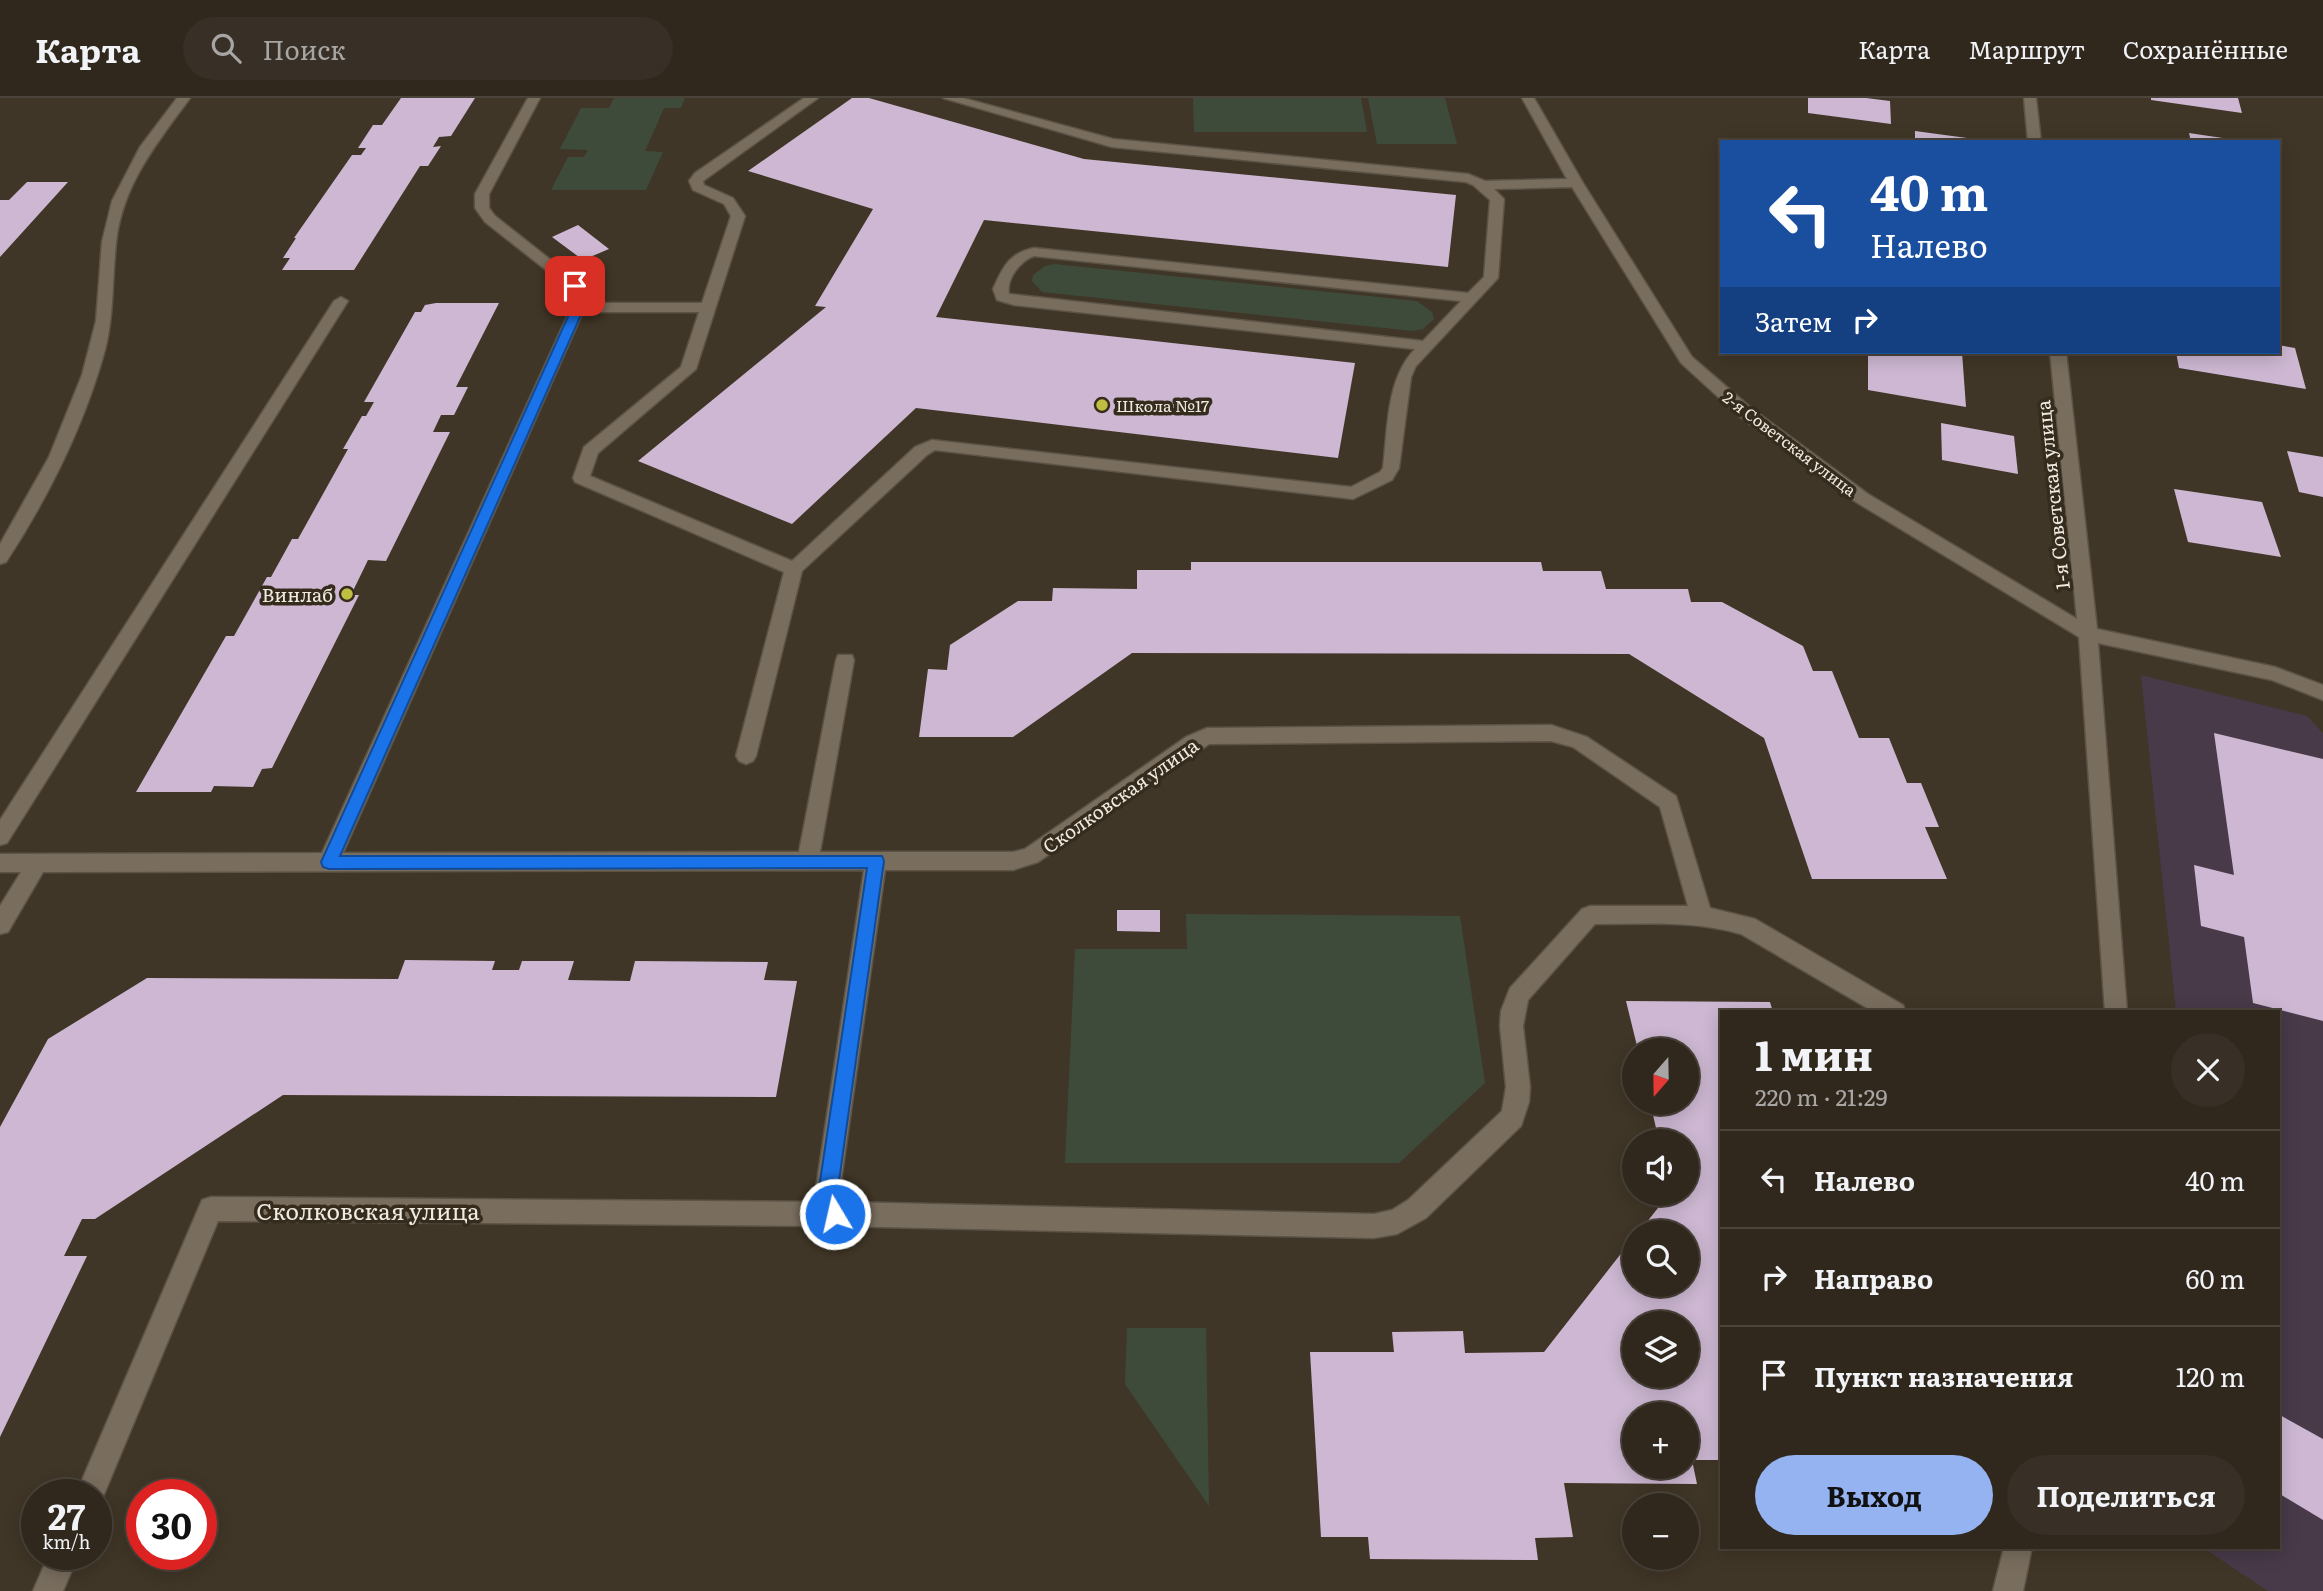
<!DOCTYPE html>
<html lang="ru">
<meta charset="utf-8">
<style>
:root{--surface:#30281d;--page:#383026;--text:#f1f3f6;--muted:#a8a6a4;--line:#4b443b;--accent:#95b2f1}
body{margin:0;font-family:Literata,serif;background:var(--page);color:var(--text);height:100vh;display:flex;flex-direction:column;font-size:26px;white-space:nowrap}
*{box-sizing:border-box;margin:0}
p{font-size:23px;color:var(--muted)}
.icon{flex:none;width:38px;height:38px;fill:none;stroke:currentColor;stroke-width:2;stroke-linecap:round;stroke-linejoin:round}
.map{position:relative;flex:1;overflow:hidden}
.panel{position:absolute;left:1720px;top:912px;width:560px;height:539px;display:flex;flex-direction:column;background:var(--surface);border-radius:0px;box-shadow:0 4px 18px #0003,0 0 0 2px var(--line)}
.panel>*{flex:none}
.top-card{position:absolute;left:1720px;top:42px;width:560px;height:214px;border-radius:0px;box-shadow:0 4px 18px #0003,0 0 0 2px var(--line);background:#1a4fa0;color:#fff;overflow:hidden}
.needle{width:46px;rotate:200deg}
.buttons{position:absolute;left:1622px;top:940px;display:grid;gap:14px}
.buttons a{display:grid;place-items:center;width:77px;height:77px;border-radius:50%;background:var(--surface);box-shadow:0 4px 18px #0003,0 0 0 2px var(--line);font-size:35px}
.speed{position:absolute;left:21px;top:1381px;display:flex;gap:14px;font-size:35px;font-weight:700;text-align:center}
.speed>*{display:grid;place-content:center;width:91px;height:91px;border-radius:50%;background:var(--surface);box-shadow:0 4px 18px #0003,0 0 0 2px var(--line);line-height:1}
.speed small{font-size:18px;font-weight:400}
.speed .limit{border:10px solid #d22;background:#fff;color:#111}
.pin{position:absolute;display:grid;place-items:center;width:60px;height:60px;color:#fff;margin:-30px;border-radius:14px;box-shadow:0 4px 10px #0006}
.me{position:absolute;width:77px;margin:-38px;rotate:351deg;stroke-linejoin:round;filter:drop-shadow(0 0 5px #0008)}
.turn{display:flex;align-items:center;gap:24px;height:147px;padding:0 35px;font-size:32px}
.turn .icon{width:91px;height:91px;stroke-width:2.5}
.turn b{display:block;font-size:49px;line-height:60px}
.then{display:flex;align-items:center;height:66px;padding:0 35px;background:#0003;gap:14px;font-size:26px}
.round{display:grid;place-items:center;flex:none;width:74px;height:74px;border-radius:37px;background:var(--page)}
.headline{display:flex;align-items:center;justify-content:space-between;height:119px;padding:0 35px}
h1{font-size:42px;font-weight:700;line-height:52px}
.primary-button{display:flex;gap:14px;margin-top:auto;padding:14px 35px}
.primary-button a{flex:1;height:80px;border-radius:42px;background:var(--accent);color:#111;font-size:28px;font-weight:700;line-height:80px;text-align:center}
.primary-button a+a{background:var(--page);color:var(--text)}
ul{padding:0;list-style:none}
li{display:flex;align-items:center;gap:21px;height:98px;padding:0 35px;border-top:2px solid var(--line)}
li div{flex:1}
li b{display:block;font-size:26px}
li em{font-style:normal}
header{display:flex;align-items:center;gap:42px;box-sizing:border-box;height:98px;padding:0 35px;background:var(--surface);border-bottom:2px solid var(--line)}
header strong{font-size:33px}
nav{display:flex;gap:38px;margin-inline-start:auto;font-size:24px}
.search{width:490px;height:63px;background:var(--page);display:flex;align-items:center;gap:18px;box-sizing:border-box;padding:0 24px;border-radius:38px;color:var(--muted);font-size:26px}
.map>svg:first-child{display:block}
</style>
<header>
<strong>Карта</strong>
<div class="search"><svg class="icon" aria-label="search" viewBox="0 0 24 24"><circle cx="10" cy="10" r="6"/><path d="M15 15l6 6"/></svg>Поиск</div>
<nav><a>Карта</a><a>Маршрут</a><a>Сохранённые</a></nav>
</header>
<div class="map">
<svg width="2323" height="1493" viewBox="0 0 2323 1493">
<rect width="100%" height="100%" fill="#403627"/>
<path fill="#483a49" d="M2141,577L2307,618L2323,635V1493H2268L2202,1449H2278V914L2176,913Z"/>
<g fill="#3e4b3b">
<path d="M614,0H685L681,10H664L645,53L663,54L646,92H551L568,59H584L588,52L560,51L581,10H609Z"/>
<path d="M1193,0H1361L1367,34H1194Z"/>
<path d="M1368,0H1445L1457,46H1377Z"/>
<path d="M1054,166L1417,203L1432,214L1434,221L1423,231L1413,233L1042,194L1032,183L1033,177L1045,168Z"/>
<path d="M1186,816L1460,818L1485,985L1399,1065H1065L1075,851H1187Z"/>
<path d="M1127,1230H1206L1209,1408L1125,1286Z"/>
</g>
<g fill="#cdb7d2" fill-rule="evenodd">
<path d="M401,0H475L451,38L439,39L433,49L441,48L428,68H420L354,172H282L290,160H283L296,140H294L352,57H361L366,50H358L373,27H382Z"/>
<path d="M852,0H869L1084,61L1456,97L1448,169L984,122L936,219L1355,265L1338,360L916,310L792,426L638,363L826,209L815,208L873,111L748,73Z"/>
<path d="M1808,0H1866L1890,3L1891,26L1808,15Z"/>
<path d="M2151,0H2238L2242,15L2151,2Z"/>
<path d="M1915,33L1982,42V44H1915Z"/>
<path d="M2189,35L2236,42V44H2191Z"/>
<path d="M27,84H68L0,159V102H9Z"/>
<path d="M578,127L609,151L583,162L552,139Z"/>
<path d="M436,205H499L456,289H468L454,317H441L433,334H450L386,463L368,462L351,497H359L272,670L262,671L253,689L214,688L211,694H136L226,538H234L267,479H271L292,441H298L348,351H343L362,318H366L374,304H364L415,214H421L425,207Z"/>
<path d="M2278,247L2295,250L2306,291L2179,270L2176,254H2278Z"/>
<path d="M1868,254H1962L1966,309L1868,292Z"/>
<path d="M1941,325L2014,338L2018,376L1942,362Z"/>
<path d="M2287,353L2323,359V399L2299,394Z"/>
<path d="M2174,391L2262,404L2281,459L2188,444Z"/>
<path d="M1191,464H1541L1543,473H1601L1606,491H1688L1691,504H1722L1803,548L1813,573H1832L1859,640H1889L1907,685H1921L1939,729H1925L1947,781H1812L1764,640L1629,556L1132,555L1013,639H919L928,571L947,572L950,547L1018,503H1052L1053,490L1137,491V472H1191Z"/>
<path d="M2214,635L2323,661V923L2253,905L2244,839L2201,828L2194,767L2234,777Z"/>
<path d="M1117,812H1160V834L1117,833Z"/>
<path d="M405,862L495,863L492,872H519L522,863H574L568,882L630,883L635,863L768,864L764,882L797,883L776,999L283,997L95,1121H82L64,1158H87L0,1339V1029L48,941L147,880L398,881Z"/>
<path d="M1626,903L1770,904L1773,914H1722V1362H1692L1697,1386L1564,1385L1573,1439L1535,1440L1538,1462L1370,1461L1368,1439H1321L1310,1254H1394L1392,1234L1463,1233L1465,1255L1544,1254L1634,1139V1186H1687V1134H1639L1669,1096H1687V1043H1659L1650,1004H1687V952H1638ZM1634,1225H1687V1278H1634ZM1634,1316H1687V1368H1634Z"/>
<path d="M2278,1316L2323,1341V1422L2278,1395Z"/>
</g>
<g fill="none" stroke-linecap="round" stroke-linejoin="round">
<defs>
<g id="minor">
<path d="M177,0H190C157,45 122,87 116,145C112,181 114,217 105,252C84,328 49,398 6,464L0,466V446L49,359L82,277L96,223L102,144L112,103L140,49Z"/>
<path d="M528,0H540L489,96V110L495,118L580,185L587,199L586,205H702L731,118L724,106L693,92L689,83L695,75L804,0H818L703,83L704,87L733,100L745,118L696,271L598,355L590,378L792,463L915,349L932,342L1351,389L1380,374L1383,370C1388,330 1386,281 1415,251L1014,207L997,202L993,191C1003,169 1009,155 1034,150L1468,195L1484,179L1490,102L1473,87L1466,84L1112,49L943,0H963L1113,41L1468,76L1485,83L1567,81L1522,0H1534L1583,85L1692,259L1751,310L1868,396L2077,521L2050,254H2066L2097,531L2275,569L2323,587V602L2272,582L2098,545L2127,914H2105L2079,539L1856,404L1739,318L1681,265L1572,89L1494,91L1504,101L1498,180L1416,268L1411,279L1399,370L1392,382L1353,401L935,352L927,357L802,473L756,658L753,663L746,666L739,663L736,658L784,474L575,384L573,380L584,349L681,269L699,214H583L343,755L799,754L836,562L838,557H852L854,562L820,754H1013L1025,751L1186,639L1207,630L1551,627L1587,639L1676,698L1710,810L1755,821L1903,907L1906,914H1874L1741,836C1693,822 1644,826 1595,826L1528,902L1523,928L1530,989L1529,1004L1521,1028L1426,1120L1397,1136L1374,1140L835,1128L218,1123L100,1406L96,1408V1396H76L202,1102L211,1099L819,1104L816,1090L864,772L43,774L8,834L0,836V808L21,774H0V756L322,755L571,210L573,199L569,190L485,124L475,110V96ZM1034,158L1461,203L1423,243L1009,196C1006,181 1020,163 1034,158ZM1551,643L1573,649L1660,709L1688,808H1590L1582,811L1510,890L1501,913L1500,928L1506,989L1502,1013L1408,1102L1392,1112L1374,1116L844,1104L840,1090L885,772H1013L1038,764L1209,646Z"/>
<path d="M2024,0H2036L2041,44H2028Z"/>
<path d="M341,199L348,203L7,745L0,747V722L334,203Z"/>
<path d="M2004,1449H2032L2023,1493H1993Z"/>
<path d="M49,1456H79L63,1493H33Z"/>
</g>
</defs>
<use href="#minor" stroke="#5b5346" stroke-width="3"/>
<use href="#minor" fill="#796e5e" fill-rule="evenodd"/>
</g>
<path fill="#1a73e8" stroke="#114b97" stroke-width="2" d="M575,185L579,186L586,199L584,210L340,758H882L884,763L838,1090L844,1116L842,1123L835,1125L828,1123L819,1090L867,770L329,771L323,769L321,764L572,210L575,199L569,188Z"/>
<g fill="#c0be40" stroke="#352c1e" stroke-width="2.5">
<circle cx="1102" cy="307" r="7"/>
<circle cx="347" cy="496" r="7"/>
</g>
<g text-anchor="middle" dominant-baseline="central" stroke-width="7" stroke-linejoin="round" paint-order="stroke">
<g font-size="16" fill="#f0ebe1" stroke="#352c1e" text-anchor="start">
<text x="1116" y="307">Школа №17</text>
</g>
<g font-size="16" fill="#f0ebe1" stroke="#352c1e">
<text transform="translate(1790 345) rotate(37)">2-я Советская улица</text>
</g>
<g font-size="19" fill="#f0ebe1" stroke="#352c1e">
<text transform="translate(2052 397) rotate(-96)">1-я Советская улица</text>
<text transform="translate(1120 697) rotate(-35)">Сколковская улица</text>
</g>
<g font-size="19" fill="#f0ebe1" stroke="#352c1e" text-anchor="end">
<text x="333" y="496">Винлаб</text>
</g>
<g font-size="23" fill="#f0ebe1" stroke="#352c1e">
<text x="368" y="1112">Сколковская улица</text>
</g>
</g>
</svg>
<div class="buttons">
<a><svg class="needle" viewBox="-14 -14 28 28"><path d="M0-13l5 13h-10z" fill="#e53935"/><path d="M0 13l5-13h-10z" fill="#a8a6a4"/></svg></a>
<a><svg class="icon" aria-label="sound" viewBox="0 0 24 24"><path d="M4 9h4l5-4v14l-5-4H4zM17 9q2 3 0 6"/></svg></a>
<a><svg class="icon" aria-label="search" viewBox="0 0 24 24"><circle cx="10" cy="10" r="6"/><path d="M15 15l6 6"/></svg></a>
<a><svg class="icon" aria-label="layers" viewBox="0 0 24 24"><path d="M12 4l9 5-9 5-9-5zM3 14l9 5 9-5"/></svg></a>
<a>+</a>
<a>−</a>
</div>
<div class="speed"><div>27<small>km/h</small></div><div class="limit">30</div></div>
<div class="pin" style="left:575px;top:188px;background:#d93025"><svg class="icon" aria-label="arrive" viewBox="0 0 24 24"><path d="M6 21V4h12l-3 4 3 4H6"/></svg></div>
<svg class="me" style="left:835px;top:1116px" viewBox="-20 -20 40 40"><circle r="17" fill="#1a73e8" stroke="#fff" stroke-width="3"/><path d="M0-11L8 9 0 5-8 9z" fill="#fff"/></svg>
<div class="top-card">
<div class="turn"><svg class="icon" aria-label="left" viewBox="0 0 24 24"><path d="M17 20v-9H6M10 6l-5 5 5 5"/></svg><div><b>40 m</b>Налево</div></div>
<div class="then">Затем<svg class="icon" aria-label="right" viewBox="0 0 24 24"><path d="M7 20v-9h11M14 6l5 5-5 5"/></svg></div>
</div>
<section class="panel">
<div class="headline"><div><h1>1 мин</h1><p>220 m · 21:29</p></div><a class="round"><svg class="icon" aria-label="close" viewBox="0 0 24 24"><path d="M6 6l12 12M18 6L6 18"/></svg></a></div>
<ul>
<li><svg class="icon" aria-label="left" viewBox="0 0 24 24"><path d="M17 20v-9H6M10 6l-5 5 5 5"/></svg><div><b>Налево</b></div><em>40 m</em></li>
<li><svg class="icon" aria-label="right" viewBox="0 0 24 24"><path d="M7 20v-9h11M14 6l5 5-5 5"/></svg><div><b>Направо</b></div><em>60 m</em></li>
<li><svg class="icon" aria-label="arrive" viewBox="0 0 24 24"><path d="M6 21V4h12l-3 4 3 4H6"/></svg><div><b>Пункт назначения</b></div><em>120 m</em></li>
</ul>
<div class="primary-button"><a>Выход</a><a>Поделиться</a></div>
</section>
</div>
